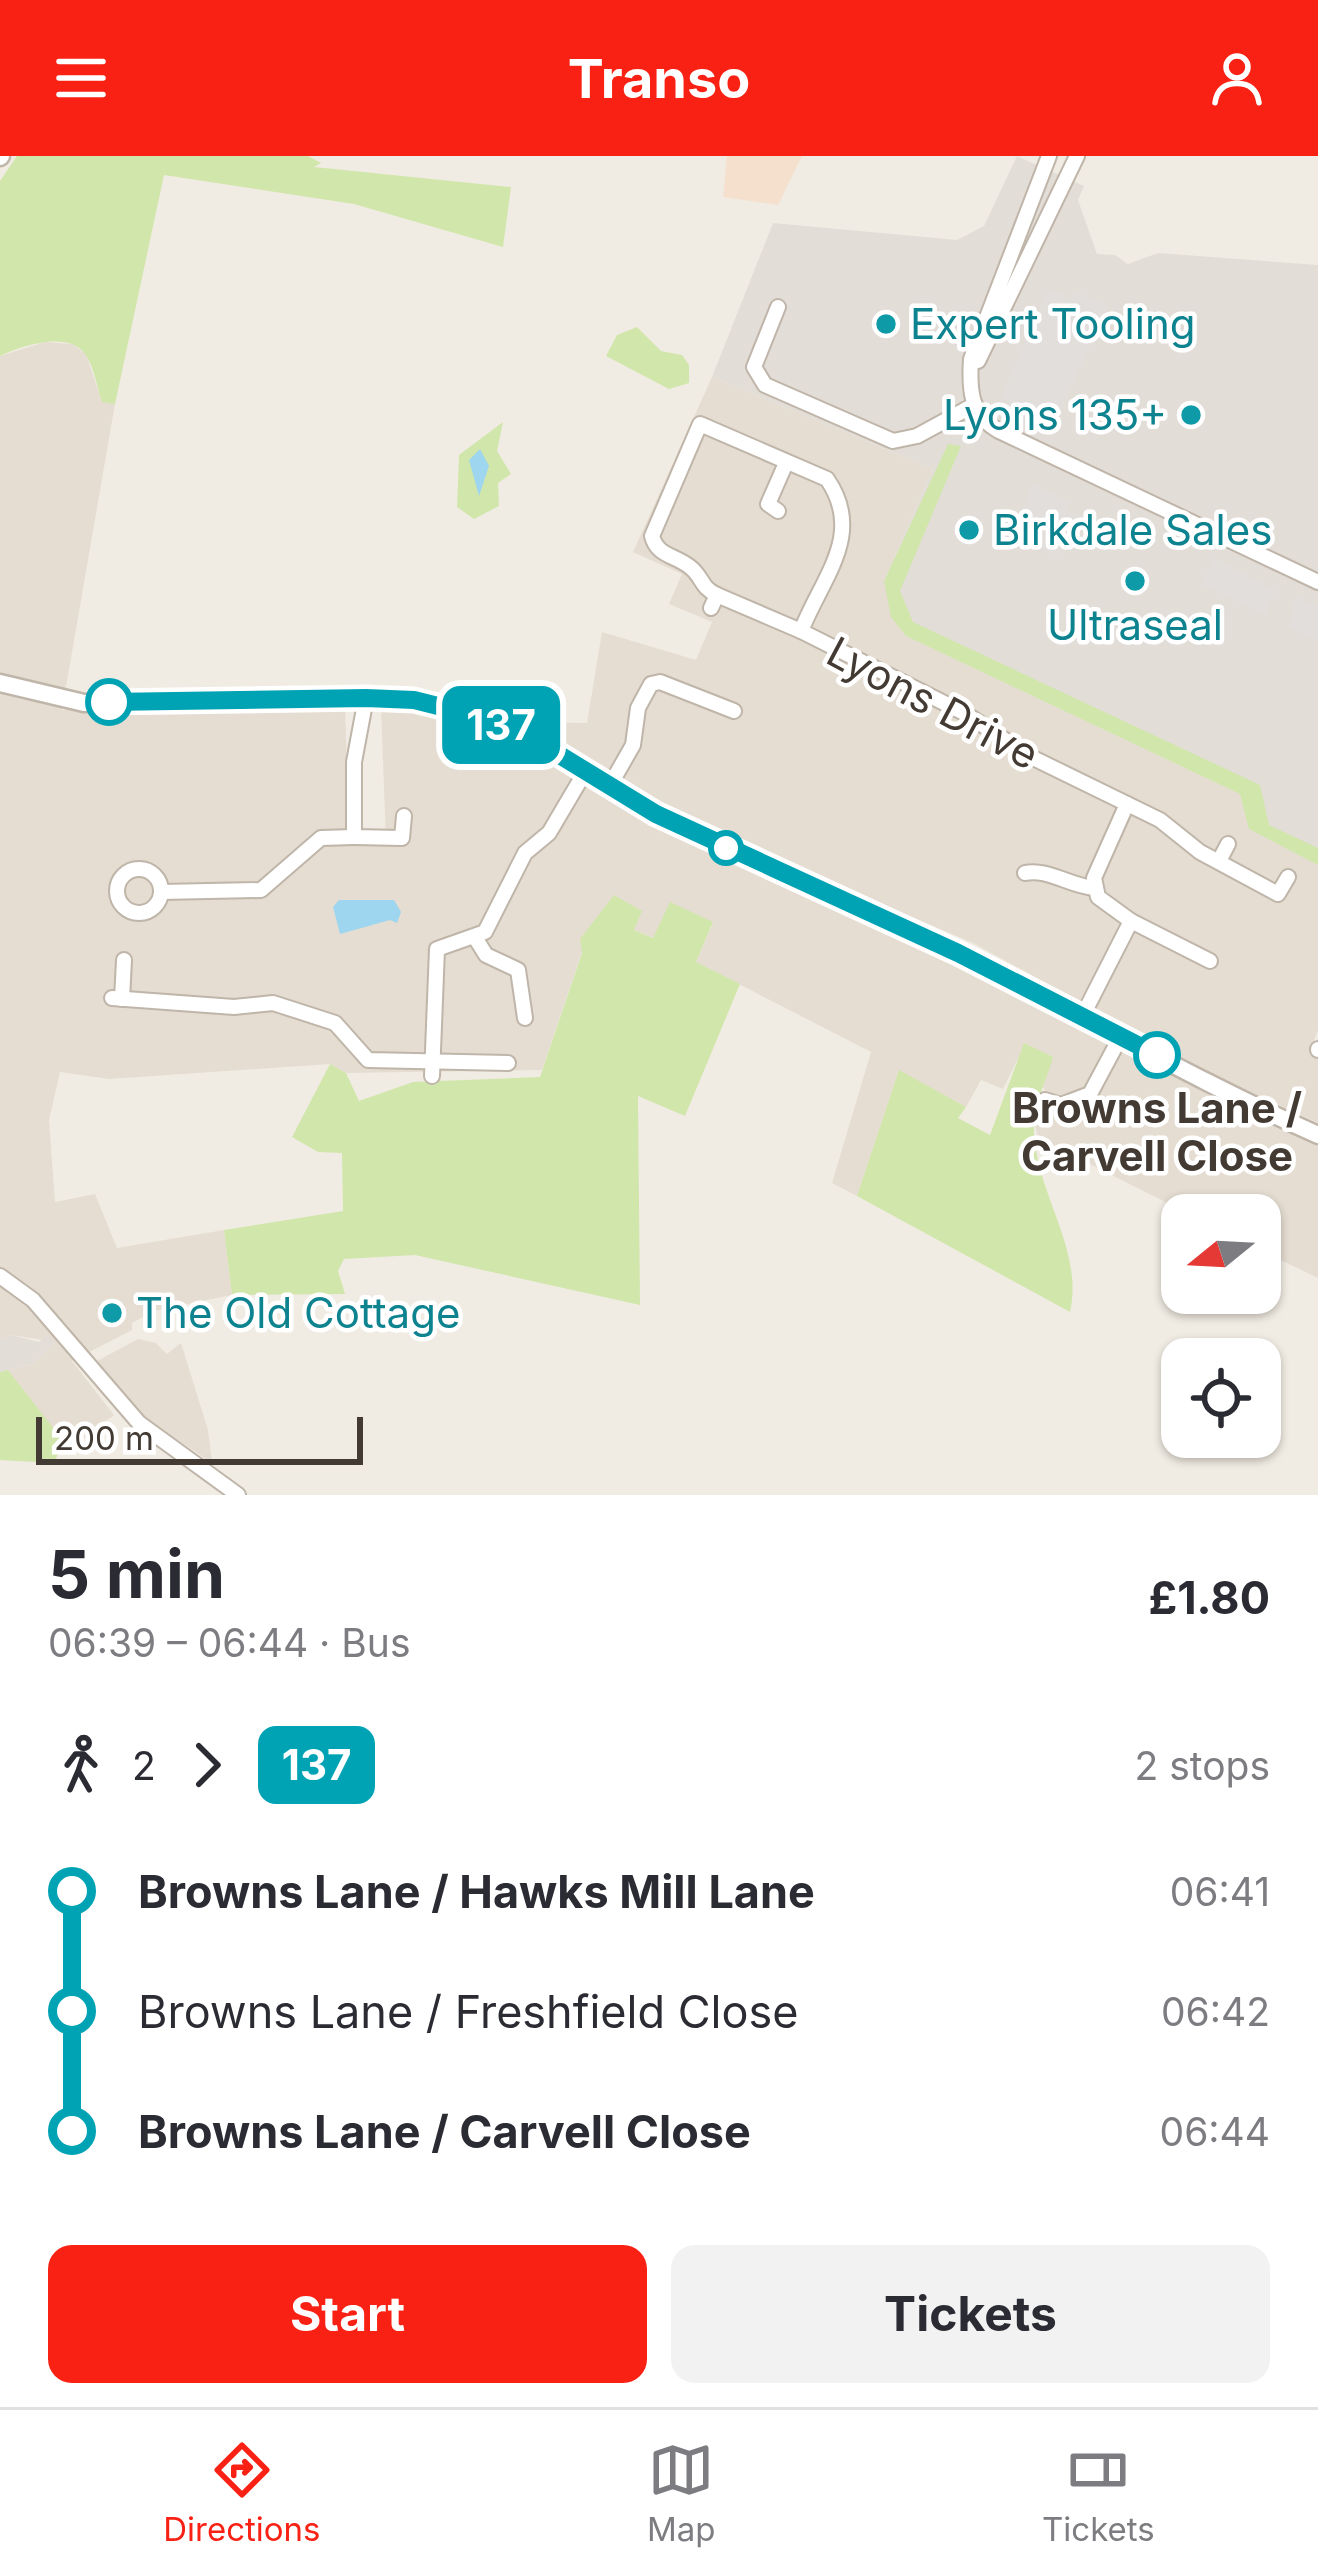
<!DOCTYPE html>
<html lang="en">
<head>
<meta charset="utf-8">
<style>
  :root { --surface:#fff; --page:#f2f2f3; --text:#2b2b33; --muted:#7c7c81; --line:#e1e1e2; --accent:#f82113 }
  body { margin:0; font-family:Inter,sans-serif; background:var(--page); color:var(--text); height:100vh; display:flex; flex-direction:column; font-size:45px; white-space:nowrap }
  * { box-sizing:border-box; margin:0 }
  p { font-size:39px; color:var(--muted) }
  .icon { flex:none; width:66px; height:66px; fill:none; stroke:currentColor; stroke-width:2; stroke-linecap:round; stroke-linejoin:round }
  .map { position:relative; height:1339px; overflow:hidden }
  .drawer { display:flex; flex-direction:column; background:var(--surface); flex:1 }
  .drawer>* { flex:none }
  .badge { padding:0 24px; border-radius:18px; font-size:42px; line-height:78px }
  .needle { width:78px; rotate:252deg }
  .fabs { position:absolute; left:1161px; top:1038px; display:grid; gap:24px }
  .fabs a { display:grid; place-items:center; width:120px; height:120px; border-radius:24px; background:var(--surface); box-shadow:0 3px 9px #0004; font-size:60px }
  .scale { position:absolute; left:36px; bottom:30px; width:327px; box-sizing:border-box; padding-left:12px; border:6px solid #433b33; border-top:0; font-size:33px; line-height:42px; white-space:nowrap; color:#433b33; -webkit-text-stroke:9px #fff; paint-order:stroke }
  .map>.badge { position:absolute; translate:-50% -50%; box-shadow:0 0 0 6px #fff }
  .legs { display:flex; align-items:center; gap:18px; height:132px; padding:0 48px; font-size:39px }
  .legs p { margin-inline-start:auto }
  .overview { display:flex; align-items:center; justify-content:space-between; height:204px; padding:0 48px }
  h1 { font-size:66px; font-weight:700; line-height:90px }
  .button { display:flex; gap:24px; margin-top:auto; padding:24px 48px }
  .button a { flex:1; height:138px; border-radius:24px; background:var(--accent); color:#fff; font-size:48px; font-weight:700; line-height:138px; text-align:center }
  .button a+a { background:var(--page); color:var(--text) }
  ul { padding:0 48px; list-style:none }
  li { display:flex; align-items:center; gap:42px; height:120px; font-size:45px }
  li i { display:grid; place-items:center; width:18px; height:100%; margin:0 15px; background:currentColor }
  li i::after { content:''; width:30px; height:30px; margin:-15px; border:9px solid; border-radius:50%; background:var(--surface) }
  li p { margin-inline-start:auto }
  li:first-child i { background:linear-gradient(#0000 50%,currentColor 0) }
  li:last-child i { background:linear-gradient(currentColor 50%,#0000 0) }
  header { display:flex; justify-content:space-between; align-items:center; height:156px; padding:0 48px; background:var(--accent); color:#fff; font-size:54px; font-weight:700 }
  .tab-bar { display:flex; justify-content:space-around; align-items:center; height:168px; border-top:3px solid var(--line); background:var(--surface); font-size:33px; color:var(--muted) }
  .tab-bar a { display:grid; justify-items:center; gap:6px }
  .tab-bar .current { color:var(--accent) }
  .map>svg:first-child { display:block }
  .residential { fill:#e5ddd1 }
  .commercial { fill:#f4e0cd }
  .industrial { fill:#e3ddd8 }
  .green { fill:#d1e6ab }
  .parking { fill:#e2dedb }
  .water { fill:#9ed5ef }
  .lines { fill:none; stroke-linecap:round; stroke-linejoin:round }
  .minor-casing { stroke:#bfb5a9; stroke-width:18 }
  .tertiary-casing { stroke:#bfb5a9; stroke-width:21 }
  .minor { stroke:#fff; stroke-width:14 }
  .tertiary { stroke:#fff; stroke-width:16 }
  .line-1-casing { stroke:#fff; stroke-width:27 }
  .line-1 { stroke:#00a3b4; stroke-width:18 }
  .culture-dot { fill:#0f9aa8; stroke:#fff; stroke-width:4.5 }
  .stop-1-dot { fill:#fff; stroke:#00a3b4; stroke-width:6 }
  .labels { text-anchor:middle; stroke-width:9; stroke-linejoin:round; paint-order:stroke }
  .culture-label { font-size:42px; fill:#0d838f; stroke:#fff; text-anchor:start }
  .street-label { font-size:42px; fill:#433b33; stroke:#fff }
  .stop-label { font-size:42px; font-weight:bold; fill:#433b33; stroke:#fff }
</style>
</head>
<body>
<header><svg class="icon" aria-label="menu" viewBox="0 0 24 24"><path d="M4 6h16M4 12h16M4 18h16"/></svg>Transo<svg class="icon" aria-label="person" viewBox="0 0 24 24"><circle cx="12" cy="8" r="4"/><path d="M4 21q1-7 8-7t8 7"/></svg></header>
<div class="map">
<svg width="1318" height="1339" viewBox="0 0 1318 1339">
  <rect width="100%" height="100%" fill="#f1ece3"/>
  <g class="residential">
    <path d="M45,186L73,188L86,198L102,246L115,248L62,554L345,549L349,686H386L381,551L424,555L521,589L531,566L587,567L602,476L696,504L712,466L669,448L682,418L633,396L712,221L933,313L884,425L906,480L1240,638L1250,673L1318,709V874L1310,895L1318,899V967L1212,918L973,787L898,755L892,773L1260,965L1318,990V1122L1260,1094V1059H1191L1038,982L1034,964L1045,935L1025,888L1003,933L981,924L966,951L899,915L857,1040L832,1027L871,896L696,806L713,767L654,782L634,774L582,796L542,914L346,917L330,908L109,923L60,916L49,964L55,1046L95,1038L117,1092L224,1074L232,1139L154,1155L132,1167V1174L72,1205L114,1259L69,1293L8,1214L32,1208L55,1186L12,1179L0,1183V200Z"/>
    <path d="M138,1183L156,1187L167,1198L181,1187L208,1274L212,1307L145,1262L97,1205Z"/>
  </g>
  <path class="commercial" d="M727,0H802L778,49L723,41Z"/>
  <g class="industrial">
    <path d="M1017,0L1084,30L1078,44L1097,98L1115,99L1128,108L1158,97L1318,109V709L1249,673L1240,638L906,480L891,461L884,425L933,313L712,221L773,67L957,84L984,70Z"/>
    <path d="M47,1178L55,1186L32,1208L0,1216V1183L12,1179L39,1186Z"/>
  </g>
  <g class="green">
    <path d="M17,0H308L321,7L314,11L511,31L503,91L354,48L164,19L115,248L102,246C97,232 94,210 85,198C69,174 20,190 0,200V25Z"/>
    <path d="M637,171L661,195L682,199L689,209V227L669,233L606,200L617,179Z"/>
    <path d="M503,266L497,295L511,318L498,327L499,350L474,363L457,351L459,299Z"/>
    <path d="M948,288L961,290L900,435L913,466L1260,629L1269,669L1318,692V709L1249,673L1240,638L906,480L891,461L884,425Z"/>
    <path d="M614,739L642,755L634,774L653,782L670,746L713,766L696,806L740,828L685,960L638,940L640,1149L415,1099L344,1103L338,1115L345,1138L232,1139L224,1074L343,1055L342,997L318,996L292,981L330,908L346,917L359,945L413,926L540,921L582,797L580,783Z"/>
    <path d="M1024,887L1053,901C1048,921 1035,945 1034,964C1030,1031 1085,1090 1070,1156L857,1040L899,914L966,951L958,962L990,979Z"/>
    <path d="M8,1214L65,1287L53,1307L0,1304V1216Z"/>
  </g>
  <g class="parking">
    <path d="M1049,133L1072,143L1077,136L1108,150L1051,275L1006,253L1009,245L1001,241Z"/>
    <path d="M1033,328L1069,346L1066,353L1078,359L1058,400L1011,378Z"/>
    <path d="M1214,402L1275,434L1265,459L1201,428Z"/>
    <path d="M1296,440L1318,451V485L1289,471Z"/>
  </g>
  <g class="water">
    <path d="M480,293L489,310L479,340L469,304Z"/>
    <path d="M339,744H394L401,756L397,767L390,764L340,778L333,751Z"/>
  </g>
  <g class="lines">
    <g class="minor-casing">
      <g id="minor">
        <path d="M1049,0L971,203C969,233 970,259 999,275L1318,426"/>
        <path d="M778,151L754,211L765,229L893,285L917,280L974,249"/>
        <path d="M978,205L1077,0"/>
        <path d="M778,355L768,348L786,307"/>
        <path d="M717,439C700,431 703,421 690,411C675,399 657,400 652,380L700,268L827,323C865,378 823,420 801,475L966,558L1029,600L1160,664L1200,696L1278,738L1288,721"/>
        <path d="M711,452L717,439L801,475"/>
        <path d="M366,542L354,606V681L402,682L404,660"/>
        <path d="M609,631L633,589L638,552L651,528L660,526L734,555"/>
        <path d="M1219,705L1228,688"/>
        <circle cx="139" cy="735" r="22"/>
        <path d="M1025,717C1047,712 1070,730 1094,732"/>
        <path d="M161,736L261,734L321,682L354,681"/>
        <path d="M1131,765L1210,805"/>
        <path d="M476,783L486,799L518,814L525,862"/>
        <path d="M112,842L234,851L273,847L335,867L368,904L508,907"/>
        <path d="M122,843L124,804"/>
        <path d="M1082,861L1131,765L1098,741L1094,722L1127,648"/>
        <path d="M1318,894V893"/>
        <path d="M432,920L437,793L485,776L525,697L549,677L585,616"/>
        <path d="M1045,944L1061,949L1090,938L1121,880"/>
        <path d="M0,1120L33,1144L139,1267L238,1339"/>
      </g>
    </g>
    <g class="tertiary-casing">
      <g id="tertiary">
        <path d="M0,1L1,0"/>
        <path d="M0,527L84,547L366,542C500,546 575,619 689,674C778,718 872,754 961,799C1081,858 1196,925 1318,979"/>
      </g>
    </g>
    <use href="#minor" class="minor"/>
    <use href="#tertiary" class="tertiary"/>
  </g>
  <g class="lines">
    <g class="line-1-casing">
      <path id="line-1" d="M109,546L366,542L414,544L478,560L535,584L656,658L958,797L1157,899"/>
    </g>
    <use href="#line-1" class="line-1"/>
  </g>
  <g class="culture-dot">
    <circle cx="886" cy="168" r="12"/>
    <circle cx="1191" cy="259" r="12"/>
    <circle cx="969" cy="374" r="12"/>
    <circle cx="1135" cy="425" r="12"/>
    <circle cx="112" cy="1157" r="12"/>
  </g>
  <g class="stop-1-dot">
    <circle cx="109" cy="546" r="21"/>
    <circle cx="726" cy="692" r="15"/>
    <circle cx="1157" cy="899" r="21"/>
  </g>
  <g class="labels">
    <g class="culture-label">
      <text x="910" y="183">Expert Tooling</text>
      <text x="1167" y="274" text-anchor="end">Lyons 135+</text>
      <text x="993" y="389">Birkdale Sales</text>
      <text x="1135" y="484" text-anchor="middle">Ultraseal</text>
      <text x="136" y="1172">The Old Cottage</text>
    </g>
    <g class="street-label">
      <text transform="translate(933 547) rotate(28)" y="15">Lyons Drive</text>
    </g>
    <g class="stop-label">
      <text x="1157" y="967">Browns Lane /<tspan x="1157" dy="48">Carvell Close</tspan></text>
    </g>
  </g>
</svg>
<div class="fabs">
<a><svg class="needle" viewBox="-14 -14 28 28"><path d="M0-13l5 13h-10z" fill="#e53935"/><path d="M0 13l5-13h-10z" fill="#7c7c81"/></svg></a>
<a><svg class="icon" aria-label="locate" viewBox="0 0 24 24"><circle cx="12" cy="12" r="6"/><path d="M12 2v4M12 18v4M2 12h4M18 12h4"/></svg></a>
</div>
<div class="scale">200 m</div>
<b class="badge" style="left:501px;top:569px;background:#00a3b4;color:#fff">137</b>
</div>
<section class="drawer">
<div class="overview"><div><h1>5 min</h1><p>06:39 – 06:44 · Bus</p></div><b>£1.80</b></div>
<div class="legs"><svg class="icon" aria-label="walk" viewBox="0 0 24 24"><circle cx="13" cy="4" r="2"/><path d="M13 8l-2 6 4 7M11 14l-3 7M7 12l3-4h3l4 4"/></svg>2<svg class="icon" aria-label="forward" viewBox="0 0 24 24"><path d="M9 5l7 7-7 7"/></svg><b class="badge" style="background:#00a3b4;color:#fff">137</b><p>2 stops</p></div>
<ul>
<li><i style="color:#00a3b4"></i><b>Browns Lane / Hawks Mill Lane</b><p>06:41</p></li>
<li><i style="color:#00a3b4"></i><span>Browns Lane / Freshfield Close</span><p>06:42</p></li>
<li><i style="color:#00a3b4"></i><b>Browns Lane / Carvell Close</b><p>06:44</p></li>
</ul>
<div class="button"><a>Start</a><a>Tickets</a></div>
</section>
<nav class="tab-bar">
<a class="current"><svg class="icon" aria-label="directions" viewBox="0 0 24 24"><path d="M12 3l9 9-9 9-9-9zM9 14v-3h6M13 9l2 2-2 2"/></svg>Directions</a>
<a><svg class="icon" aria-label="map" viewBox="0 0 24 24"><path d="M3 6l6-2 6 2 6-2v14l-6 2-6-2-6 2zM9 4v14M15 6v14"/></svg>Map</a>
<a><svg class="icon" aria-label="tickets" viewBox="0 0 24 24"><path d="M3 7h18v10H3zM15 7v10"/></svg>Tickets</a>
</nav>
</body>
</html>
